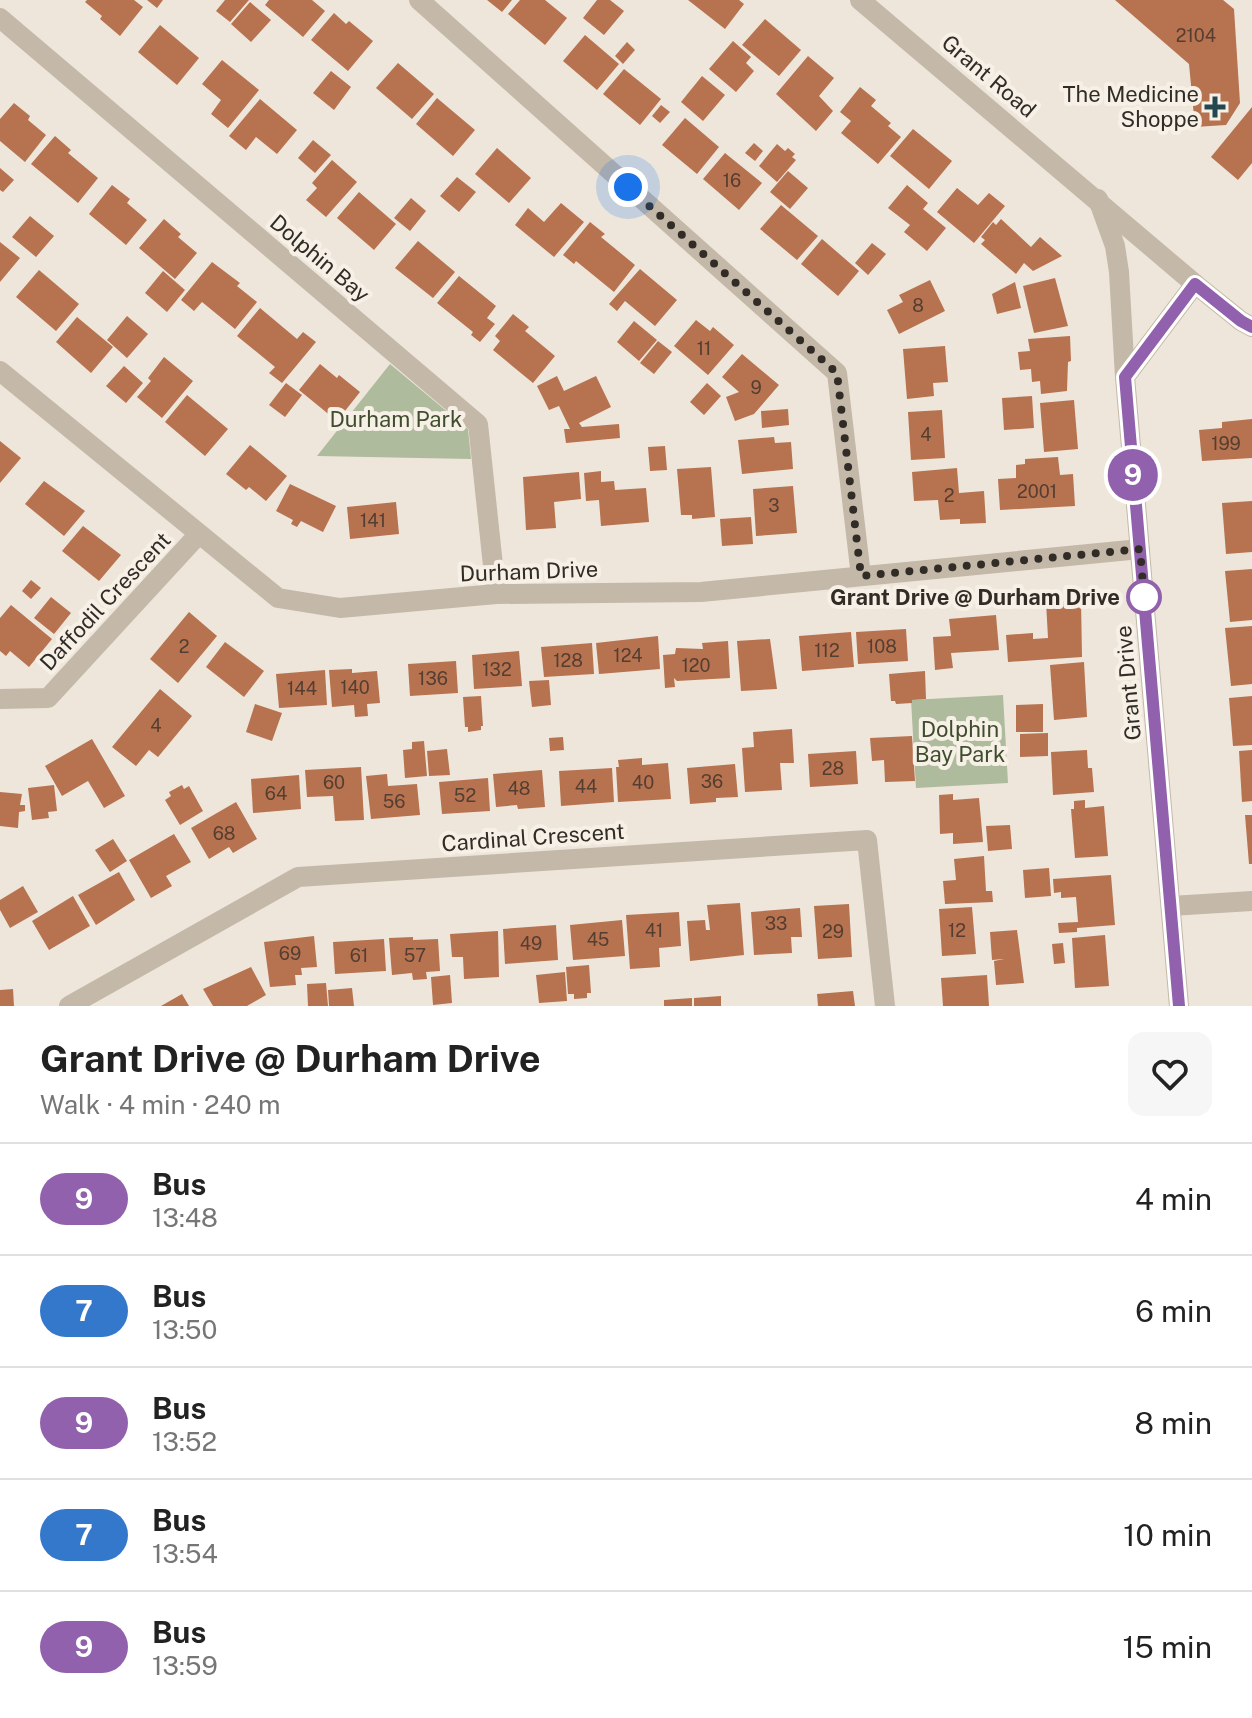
<!DOCTYPE html>
<html lang="en">
<head>
<meta charset="utf-8">
<style>
  :root { --surface:#fff; --page:#f6f6f6; --text:#222; --muted:#767676; --line:#e0e0e0 }
  body { margin:0; font-family:"Public Sans",sans-serif; background:var(--page); color:var(--text); height:100vh; display:flex; flex-direction:column; font-size:30px; white-space:nowrap }
  * { box-sizing:border-box; margin:0 }
  p { font-size:26px; color:var(--muted) }
  .icon { flex:none; width:44px; height:44px; fill:none; stroke:currentColor; stroke-width:2; stroke-linecap:round; stroke-linejoin:round }
  .map { position:relative; height:1006px; overflow:hidden }
  .panel { display:flex; flex-direction:column; background:var(--surface); flex:1 }
  .panel>* { flex:none }
  .badge { padding:0 16px; border-radius:26px; font-size:28px; line-height:52px }
  .you { position:absolute; width:40px; height:40px; margin:-20px; border:6px solid #fff; border-radius:50%; background:#1a73e8; box-shadow:0 0 0 12px #1a73e833 }
  .map>.badge { position:absolute; translate:-50% -50%; box-shadow:0 0 0 4px #fff }
  .round { display:grid; place-items:center; flex:none; width:84px; height:84px; border-radius:16px; background:var(--page) }
  .overview { display:flex; align-items:center; justify-content:space-between; height:136px; padding:0 40px }
  h1 { font-size:38px; font-weight:700; line-height:60px }
  ul { padding:0; list-style:none }
  li { display:flex; align-items:center; gap:24px; height:112px; padding:0 40px; border-top:2px solid var(--line) }
  li div { flex:1 }
  li b { display:block; font-size:30px }
  li em { font-style:normal }
  li .badge { min-width:88px; font-weight:700; text-align:center }
  .map>svg:first-child { display:block }
  .green { fill:#aebb9c }
  .building { fill:#b77250 }
  .lines { fill:none; stroke-linecap:round; stroke-linejoin:round }
  .minor { stroke:#c4b8a8; stroke-width:20 }
  .tertiary { stroke:#c4b8a8; stroke-width:20 }
  .line-casing { stroke:#fff; stroke-width:18 }
  .line { stroke:#9161ad; stroke-width:12 }
  .walk { stroke:#322c27; stroke-width:8; stroke-dasharray:0 14.4 }
  .poi-dot { fill:#22474e; stroke:#f6f0e6; stroke-width:3 }
  .stop-dot { fill:#fff; stroke:#9161ad; stroke-width:4 }
  .labels { text-anchor:middle; stroke-width:8; stroke-linejoin:round; paint-order:stroke }
  .number-label { font-size:18px; fill:#533e31 }
  .street-label { font-size:22px; fill:#322c27; stroke:#f6f0e6 }
  .poi-label { font-size:22px; fill:#322c27; stroke:#f6f0e6; text-anchor:end }
  .park-label { font-size:22px; fill:#3f4d2e; stroke:#f6f0e6 }
  .stop-label { font-size:22px; font-weight:bold; fill:#322c27; stroke:#f6f0e6; text-anchor:end }
</style>
</head>
<body>
<div class="map">
<svg width="1252" height="1006" viewBox="0 0 1252 1006">
  <rect width="100%" height="100%" fill="#eee6da"/>
  <g class="green">
    <path d="M390,364L468,429L471,459L317,456Z"/>
    <path d="M1003,695L1008,783L916,788L911,700Z"/>
  </g>
  <g class="building">
    <path d="M87,0H134L143,7L120,36L100,19L102,16L85,2Z"/>
    <path d="M147,0H163L157,8Z"/>
    <path d="M225,0H249L230,22L216,11Z"/>
    <path d="M269,0H312L325,11L303,37L265,5Z"/>
    <path d="M487,0H512L502,12Z"/>
    <path d="M520,0H545L567,18L545,45L508,14Z"/>
    <path d="M597,0H610L624,11L604,35L583,18Z"/>
    <path d="M688,0H739L744,4L725,29Z"/>
    <path d="M1115,0H1223L1234,9L1240,103L1226,125L1195,127L1189,64Z"/>
    <path d="M250,2L271,20L251,42L231,24Z"/>
    <path d="M334,13L346,24L349,21L373,41L348,71L311,40Z"/>
    <path d="M765,19L801,50L779,76L742,45Z"/>
    <path d="M160,25L199,58L177,85L138,52Z"/>
    <path d="M585,35L619,64L597,90L563,61Z"/>
    <path d="M733,41L751,57L746,63L754,71L736,92L709,69Z"/>
    <path d="M627,42L635,50L623,64L615,56Z"/>
    <path d="M808,56L834,78L819,96L833,111L816,131L776,94Z"/>
    <path d="M222,60L259,90L228,128L211,114L221,100L202,84Z"/>
    <path d="M398,63L434,94L412,119L376,88Z"/>
    <path d="M624,69L661,99L640,125L603,94Z"/>
    <path d="M331,71L351,87L334,110L313,93Z"/>
    <path d="M702,76L725,95L703,121L681,102Z"/>
    <path d="M860,87L876,100L871,106L891,123L888,126L901,137L878,164L841,133L851,121L840,112Z"/>
    <path d="M437,98L475,130L453,156L416,124Z"/>
    <path d="M260,99L297,130L277,154L256,137L246,150L229,136Z"/>
    <path d="M14,103L30,116L28,120L46,135L25,162L0,141V119Z"/>
    <path d="M661,105L670,112L660,123L652,116Z"/>
    <path d="M1252,107V163L1238,180L1211,157Z"/>
    <path d="M685,118L719,147L697,174L662,145Z"/>
    <path d="M913,129L952,161L929,189L890,156Z"/>
    <path d="M55,136L71,150L68,153L98,178L78,203L31,164Z"/>
    <path d="M313,140L331,155L315,173L298,158Z"/>
    <path d="M754,143L763,151L755,161L745,153Z"/>
    <path d="M777,144L785,151L788,148L795,154L792,157L796,160L777,182L759,166Z"/>
    <path d="M497,148L531,178L509,203L475,174Z"/>
    <path d="M725,153L762,183L739,210L703,179Z"/>
    <path d="M332,160L357,182L326,217L306,200L317,188L312,183Z"/>
    <path d="M0,168L14,180L3,192L0,190Z"/>
    <path d="M788,171L808,188L790,209L770,192Z"/>
    <path d="M457,177L476,192L459,212L440,196Z"/>
    <path d="M112,185L130,199L127,203L147,220L126,245L89,214Z"/>
    <path d="M907,185L928,203L923,209L946,228L927,251L904,232L910,225L888,208Z"/>
    <path d="M957,188L978,205L989,193L1005,206L974,243L937,212Z"/>
    <path d="M359,192L396,224L374,250L337,218Z"/>
    <path d="M411,198L426,211L410,231L394,218Z"/>
    <path d="M561,203L584,222L554,257L515,225L528,208L544,222Z"/>
    <path d="M781,205L818,236L797,260L760,229Z"/>
    <path d="M30,216L54,236L36,257L12,237Z"/>
    <path d="M164,219L181,234L178,237L197,253L175,279L139,248Z"/>
    <path d="M1001,219L1031,247L1040,237L1062,256L1033,271L1024,263L1016,274L981,244L985,240L981,237L993,222L996,225Z"/>
    <path d="M590,222L605,234L601,237L635,265L614,292L576,261L574,264L563,255Z"/>
    <path d="M822,239L859,271L838,296L801,264Z"/>
    <path d="M418,241L455,272L433,298L395,268Z"/>
    <path d="M0,242L20,258L0,282Z"/>
    <path d="M872,243L886,254L868,275L855,263Z"/>
    <path d="M212,262L240,283L237,286L257,302L235,329L202,302L194,311L181,300Z"/>
    <path d="M640,269L677,300L655,326L625,301L617,311L609,304Z"/>
    <path d="M39,270L79,304L56,331L16,297Z"/>
    <path d="M163,271L185,290L167,312L145,293Z"/>
    <path d="M459,276L496,306L487,318L495,324L480,342L471,335L473,332L437,303Z"/>
    <path d="M1055,278L1068,326L1034,333L1023,286Z"/>
    <path d="M930,280L945,311L899,334L887,310L903,302L899,295Z"/>
    <path d="M1015,282L1021,308L997,314L992,294Z"/>
    <path d="M260,308L297,339L303,332L316,342L282,383L269,373L275,367L237,336Z"/>
    <path d="M513,314L529,327L525,331L555,356L533,383L493,350L500,341L495,336Z"/>
    <path d="M127,316L148,334L127,358L107,340Z"/>
    <path d="M77,317L113,347L91,373L56,342Z"/>
    <path d="M696,320L710,331L713,327L734,345L708,375L674,346Z"/>
    <path d="M634,321L657,340L639,361L617,342Z"/>
    <path d="M1070,336L1071,361L1068,362L1067,391L1041,394L1040,381L1032,382L1031,369L1020,370L1018,352L1030,351L1028,339Z"/>
    <path d="M658,341L672,352L654,374L640,363Z"/>
    <path d="M945,346L948,382L933,383L934,396L907,399L903,349Z"/>
    <path d="M742,354L779,385L754,414L735,421L726,397L739,392L722,377Z"/>
    <path d="M164,357L193,381L162,418L137,397L151,381L148,378Z"/>
    <path d="M320,364L337,378L339,375L360,392L337,421L299,390Z"/>
    <path d="M124,366L143,383L126,403L106,386Z"/>
    <path d="M557,376L564,391L596,376L611,407L579,423L582,427L619,424L620,438L566,443L564,429H570L559,406L549,410L537,386Z"/>
    <path d="M286,383L302,395L285,417L269,405Z"/>
    <path d="M707,383L721,396L704,415L690,402Z"/>
    <path d="M187,395L228,429L205,456L165,422Z"/>
    <path d="M1032,396L1034,428L1004,430L1002,398Z"/>
    <path d="M1074,400L1078,449L1044,452L1040,403Z"/>
    <path d="M788,409L789,425L762,428L761,411Z"/>
    <path d="M942,410L945,458L911,460L908,412Z"/>
    <path d="M1252,419V458L1202,461L1199,430L1222,428V422Z"/>
    <path d="M774,437L775,443L791,442L793,469L742,474L738,440Z"/>
    <path d="M0,441L21,458L0,483Z"/>
    <path d="M250,445L287,476L266,501L249,487L246,490L226,474Z"/>
    <path d="M665,446L667,470L650,471L648,447Z"/>
    <path d="M1058,457L1060,475L1073,474L1075,506L1000,510L998,479L1016,478V465L1025,464V459Z"/>
    <path d="M711,467L715,517L692,519V515H681L677,469Z"/>
    <path d="M957,468L959,493L984,491L986,523L960,524V519L940,520L938,500L914,501L912,472Z"/>
    <path d="M601,471V482L614,481L615,490L646,488L649,522L601,526L599,500L586,501L584,473Z"/>
    <path d="M579,472L581,499L554,502L556,528L526,530L523,477Z"/>
    <path d="M44,481L85,511L64,536L25,504Z"/>
    <path d="M290,484L336,506L323,532L301,521L297,527L291,524L293,520L276,511Z"/>
    <path d="M793,486L797,533L756,536L753,489Z"/>
    <path d="M1252,501V552L1226,554L1222,503Z"/>
    <path d="M396,502L399,534L350,539L347,507Z"/>
    <path d="M751,517L753,544L722,546L720,519Z"/>
    <path d="M83,526L121,555L99,581L62,551Z"/>
    <path d="M1252,569V620L1230,622L1225,571Z"/>
    <path d="M31,580L41,588L31,599L22,591Z"/>
    <path d="M51,597L71,613L54,634L34,618Z"/>
    <path d="M1081,600L1082,657L1008,662L1006,635L1033,633V639L1048,638L1046,602Z"/>
    <path d="M11,605L52,639L29,667L10,651L6,656L0,651V618Z"/>
    <path d="M189,612L217,636L178,683L150,659Z"/>
    <path d="M996,615L999,650L951,653L953,668L935,670L933,637L951,636L949,619Z"/>
    <path d="M1252,626V684L1231,686L1225,628Z"/>
    <path d="M906,629L908,661L858,664L856,632Z"/>
    <path d="M851,632L854,667L802,671L799,636Z"/>
    <path d="M658,636L660,669L599,674L596,643Z"/>
    <path d="M770,639L777,689L741,691L737,641Z"/>
    <path d="M728,641L730,678L677,681L674,678L675,687L665,688L663,655L675,654L676,648L703,649L702,643Z"/>
    <path d="M225,642L264,671L244,697L206,667Z"/>
    <path d="M592,643L594,674L544,677L541,647Z"/>
    <path d="M519,651L522,686L474,689L472,655Z"/>
    <path d="M456,661L458,693L410,696L408,664Z"/>
    <path d="M1084,662L1087,717L1054,720L1050,665Z"/>
    <path d="M352,669V673L377,671L380,703L367,704L368,716L355,717L354,705L332,707L329,670Z"/>
    <path d="M325,670L327,705L279,708L276,674Z"/>
    <path d="M925,671L926,699L912,700V703L896,704L895,701H891L889,674Z"/>
    <path d="M549,680L551,705L532,707L529,681Z"/>
    <path d="M160,689L192,716L158,757L149,750L136,766L112,747Z"/>
    <path d="M481,696L483,726H481V730L468,732V727H465L463,697Z"/>
    <path d="M1252,696V745L1233,746L1229,698Z"/>
    <path d="M255,704L282,713L272,741L246,732Z"/>
    <path d="M1043,704V732H1016V705Z"/>
    <path d="M792,729L794,763H780L782,790L745,792L742,748L754,747L753,732Z"/>
    <path d="M1048,733V756L1020,757V734Z"/>
    <path d="M912,736L915,781L885,782L884,760L872,761L870,738Z"/>
    <path d="M563,737L564,750L550,751L549,738Z"/>
    <path d="M92,739L125,796L104,808L88,781L62,796L45,766Z"/>
    <path d="M424,741L427,776L405,778L403,750L412,749V742Z"/>
    <path d="M447,749L450,775L429,776L427,751Z"/>
    <path d="M1087,750L1088,768H1092L1094,792L1053,795L1051,752Z"/>
    <path d="M1252,750V801L1242,802L1239,751Z"/>
    <path d="M856,751L858,784L810,787L808,754Z"/>
    <path d="M642,758V765L668,763L671,799L618,802L616,767H619L618,760Z"/>
    <path d="M735,764L738,797L716,798V802L690,804L687,768Z"/>
    <path d="M361,767L364,820L335,821L333,796L307,797L305,770Z"/>
    <path d="M612,768L614,802L561,806L559,771Z"/>
    <path d="M542,770L545,807L518,809L517,805L496,807L493,774Z"/>
    <path d="M387,774L388,786L417,784L420,815L371,819L366,776Z"/>
    <path d="M299,775L301,809L253,813L251,779Z"/>
    <path d="M488,778L490,811L442,814L439,782Z"/>
    <path d="M54,785L57,811L48,812L49,818L32,820L28,788Z"/>
    <path d="M182,785L184,789L189,786L203,811L180,825L165,800L171,796L169,792Z"/>
    <path d="M0,792L22,794L20,805H25V811L19,812L18,828L0,826Z"/>
    <path d="M953,794V800L979,798L983,842L953,844V833L940,834L939,795Z"/>
    <path d="M1085,800V808L1104,806L1108,856L1075,858L1071,809H1074V801Z"/>
    <path d="M236,802L257,839L233,853L229,847L209,859L191,828Z"/>
    <path d="M1245,815H1252V864H1249Z"/>
    <path d="M1010,825L1012,849L988,851L986,826Z"/>
    <path d="M174,834L191,862L166,876L172,886L151,898L129,860Z"/>
    <path d="M113,839L127,861L110,872L95,850Z"/>
    <path d="M984,856L986,891H992L993,902L945,904L943,881L956,880L954,859Z"/>
    <path d="M1049,868L1051,896L1025,898L1023,870Z"/>
    <path d="M119,872L135,900L96,925L78,895Z"/>
    <path d="M1111,875L1115,925L1077,928V932L1059,933L1058,923L1078,922L1076,897L1061,898V892L1054,893L1053,879Z"/>
    <path d="M23,886L38,912L10,928L0,910V900Z"/>
    <path d="M73,896L90,926L49,950L32,921Z"/>
    <path d="M740,903L744,955L690,961L687,921L705,920L706,930H710L707,905Z"/>
    <path d="M849,904L852,957L818,959L814,906Z"/>
    <path d="M972,907L976,954L942,956L939,909Z"/>
    <path d="M800,908L802,937H791L792,953L754,955L751,912Z"/>
    <path d="M679,912L681,946L659,948L660,967L630,969L626,915Z"/>
    <path d="M622,920L625,956L573,960L570,925Z"/>
    <path d="M556,925L558,960L505,964L503,929Z"/>
    <path d="M1017,930L1024,983L996,985L994,961L1004,959L992,960L990,932Z"/>
    <path d="M498,931L499,977L464,979L463,957H452L450,934Z"/>
    <path d="M1105,935L1109,986L1075,988L1072,938Z"/>
    <path d="M314,936L317,967L301,968L302,975H295L296,985L270,987L264,942Z"/>
    <path d="M413,937V940L438,939L440,971L426,972L427,979L413,980L412,973L392,975L389,938Z"/>
    <path d="M384,939L386,971L335,974L333,942Z"/>
    <path d="M1063,943L1065,963L1054,964L1052,944Z"/>
    <path d="M589,965L591,993H587V998L574,999V994H568L566,967Z"/>
    <path d="M251,967L266,995L247,1006H213L203,989Z"/>
    <path d="M565,972L567,1001L539,1003L536,975Z"/>
    <path d="M450,975L452,1003L433,1005L431,977Z"/>
    <path d="M987,975L989,1006H943L941,978Z"/>
    <path d="M326,983L328,1006H308L307,984Z"/>
    <path d="M352,988L354,1006H329L328,990Z"/>
    <path d="M13,989L14,1006H0V990Z"/>
    <path d="M853,991L855,1006H818L817,994Z"/>
    <path d="M182,994L189,1006H161Z"/>
    <path d="M721,996V1006H694V998Z"/>
    <path d="M692,998V1006H664V1000Z"/>
  </g>
  <g class="lines">
    <g class="minor">
      <path d="M419,0L837,373L861,576"/>
      <path d="M0,18L478,424L496,594"/>
      <path d="M0,371L278,598L340,608L496,594L701,592L1140,549"/>
      <path d="M0,699L48,698L198,535"/>
      <path d="M1171,906L1252,901"/>
      <path d="M69,1006L298,877L867,840L885,1006"/>
    </g>
    <g class="tertiary">
      <path d="M860,0L1195,284L1241,321L1252,327"/>
      <path d="M1098,199L1115,246L1119,272L1125,377L1179,1006"/>
      <path d="M1125,377L1195,284"/>
    </g>
  </g>
  <g class="lines">
    <g class="line-casing">
      <path id="line" d="M1179,1006L1125,377L1195,284L1241,321L1252,327"/>
    </g>
    <use href="#line" class="line"/>
    <path class="walk" d="M628,187L837,373L861,576L1140,549L1145,608L1144,597"/>
  </g>
  <path class="poi-dot" d="M1211 95h8v8h8v8h-8v8h-8v-8h-8v-8h8z"/>
  <circle class="stop-dot" cx="1144" cy="597" r="16"/>
  <g class="labels">
    <g class="number-label">
      <text x="1196" y="42">2104</text>
      <text x="732" y="187">16</text>
      <text x="918" y="312">8</text>
      <text x="704" y="355">11</text>
      <text x="756" y="394">9</text>
      <text x="926" y="441">4</text>
      <text x="1226" y="450">199</text>
      <text x="1037" y="498">2001</text>
      <text x="949" y="502">2</text>
      <text x="774" y="512">3</text>
      <text x="373" y="527">141</text>
      <text x="184" y="653">2</text>
      <text x="882" y="653">108</text>
      <text x="827" y="657">112</text>
      <text x="628" y="662">124</text>
      <text x="568" y="667">128</text>
      <text x="696" y="672">120</text>
      <text x="497" y="676">132</text>
      <text x="433" y="685">136</text>
      <text x="355" y="694">140</text>
      <text x="302" y="695">144</text>
      <text x="156" y="732">4</text>
      <text x="833" y="775">28</text>
      <text x="712" y="788">36</text>
      <text x="334" y="789">60</text>
      <text x="643" y="789">40</text>
      <text x="586" y="793">44</text>
      <text x="519" y="795">48</text>
      <text x="276" y="800">64</text>
      <text x="465" y="802">52</text>
      <text x="394" y="808">56</text>
      <text x="224" y="840">68</text>
      <text x="776" y="930">33</text>
      <text x="654" y="937">41</text>
      <text x="957" y="937">12</text>
      <text x="833" y="938">29</text>
      <text x="598" y="946">45</text>
      <text x="531" y="950">49</text>
      <text x="290" y="960">69</text>
      <text x="359" y="962">61</text>
      <text x="415" y="962">57</text>
    </g>
    <g class="street-label">
      <text transform="translate(989 76) rotate(40)" y="8">Grant Road</text>
      <text transform="translate(320 258) rotate(40)" y="8">Dolphin Bay</text>
      <text transform="translate(529 571) rotate(-2)" y="8">Durham Drive</text>
      <text transform="translate(105 601) rotate(-47)" y="8">Daffodil Crescent</text>
      <text transform="translate(1128 683) rotate(-95)" y="8">Grant Drive</text>
      <text transform="translate(533 837) rotate(-4)" y="8">Cardinal Crescent</text>
    </g>
    <g class="poi-label">
      <text x="1199" y="102">The Medicine<tspan x="1199" dy="25">Shoppe</tspan></text>
    </g>
    <g class="park-label">
      <text x="396" y="427">Durham Park</text>
      <text x="960" y="737">Dolphin<tspan x="960" dy="25">Bay Park</tspan></text>
    </g>
    <g class="stop-label">
      <text x="1120" y="605">Grant Drive @ Durham Drive</text>
    </g>
  </g>
</svg>
<div class="you" style="left:628px;top:187px"></div>
<b class="badge" style="left:1133px;top:475px;background:#9161ad;color:#fff">9</b>
</div>
<section class="panel">
<div class="overview"><div><h1>Grant Drive @ Durham Drive</h1><p>Walk · 4 min · 240 m</p></div><a class="round"><svg class="icon" aria-label="heart" viewBox="0 0 24 24"><path d="M12 20l-8-8c-3-5 5-10 8-4 3-6 11-1 8 4z"/></svg></a></div>
<ul>
<li><span class="badge" style="background:#9161ad;color:#fff">9</span><div><b>Bus</b><p>13:48</p></div><em>4 min</em></li>
<li><span class="badge" style="background:#3478cb;color:#fff">7</span><div><b>Bus</b><p>13:50</p></div><em>6 min</em></li>
<li><span class="badge" style="background:#9161ad;color:#fff">9</span><div><b>Bus</b><p>13:52</p></div><em>8 min</em></li>
<li><span class="badge" style="background:#3478cb;color:#fff">7</span><div><b>Bus</b><p>13:54</p></div><em>10 min</em></li>
<li><span class="badge" style="background:#9161ad;color:#fff">9</span><div><b>Bus</b><p>13:59</p></div><em>15 min</em></li>
</ul>
</section>
</body>
</html>
